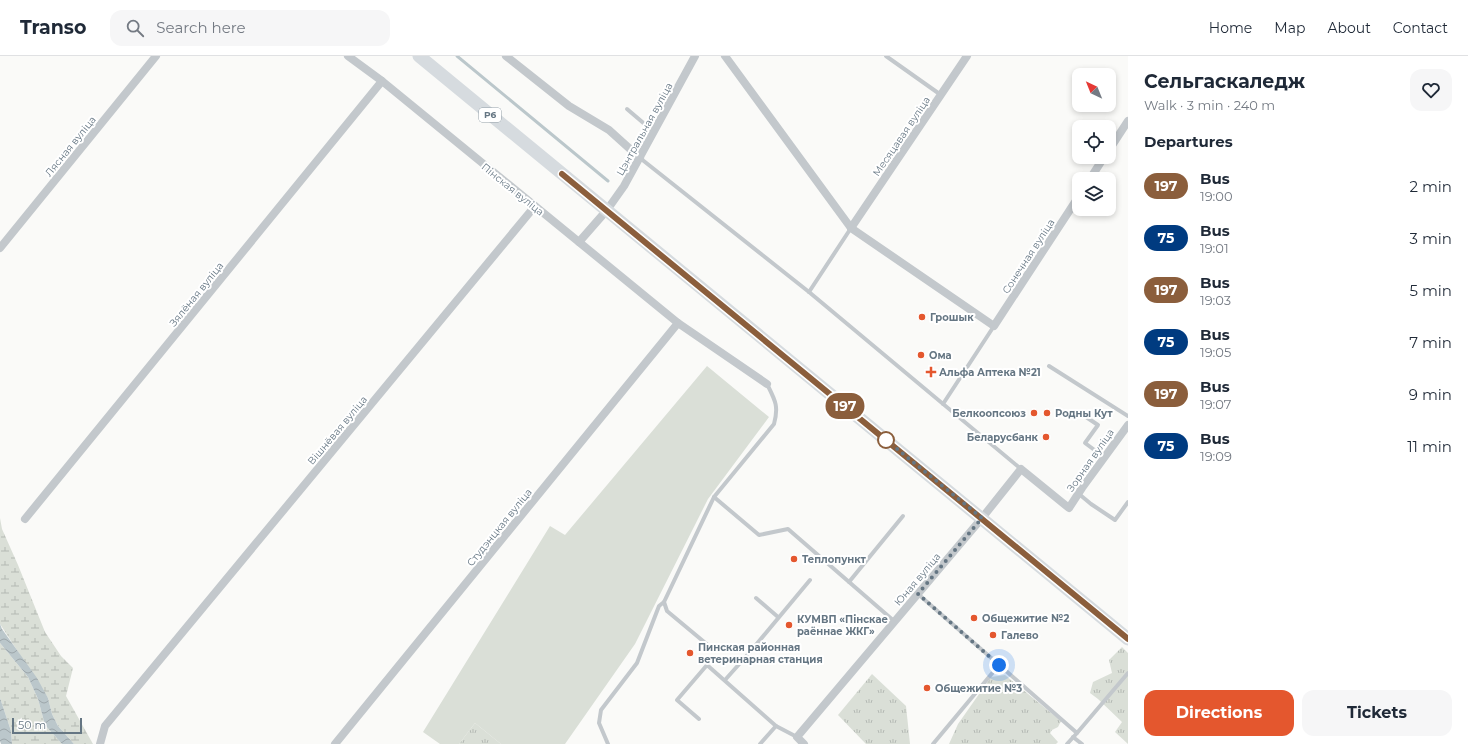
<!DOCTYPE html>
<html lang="en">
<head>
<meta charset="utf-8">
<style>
  :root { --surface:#fff; --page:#f6f6f7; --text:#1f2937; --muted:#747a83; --line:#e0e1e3; --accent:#e4572e }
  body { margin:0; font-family:Montserrat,sans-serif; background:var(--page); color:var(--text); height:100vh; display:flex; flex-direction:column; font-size:15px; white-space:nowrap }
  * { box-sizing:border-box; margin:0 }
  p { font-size:13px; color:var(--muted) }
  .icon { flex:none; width:22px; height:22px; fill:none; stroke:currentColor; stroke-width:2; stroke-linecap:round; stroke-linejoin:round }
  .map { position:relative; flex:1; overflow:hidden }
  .sheet { display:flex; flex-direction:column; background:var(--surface); width:340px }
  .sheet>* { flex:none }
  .badge { padding:0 8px; border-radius:13px; font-size:14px; line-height:26px }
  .needle { width:26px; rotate:317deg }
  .controls { position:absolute; left:1072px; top:12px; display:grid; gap:8px }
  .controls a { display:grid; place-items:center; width:44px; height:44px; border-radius:8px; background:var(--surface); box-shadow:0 2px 6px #0003; font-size:20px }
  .scale { position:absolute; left:12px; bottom:10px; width:70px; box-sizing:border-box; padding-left:4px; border:2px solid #657683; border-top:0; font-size:11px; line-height:14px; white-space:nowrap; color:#657683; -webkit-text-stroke:3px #fff; paint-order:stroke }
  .you { position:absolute; width:20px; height:20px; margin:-10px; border:3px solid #fff; border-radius:50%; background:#1a73e8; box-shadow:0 0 0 6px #1a73e833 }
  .map>.badge { position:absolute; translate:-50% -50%; box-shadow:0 0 0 2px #fff }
  h2 { padding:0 16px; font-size:15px; line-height:36px }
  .round { display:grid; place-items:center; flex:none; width:42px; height:42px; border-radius:12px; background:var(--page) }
  .headline { display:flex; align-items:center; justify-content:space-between; height:68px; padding:0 16px }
  h1 { font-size:19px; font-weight:700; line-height:30px }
  .primary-button { display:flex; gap:8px; margin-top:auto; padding:8px 16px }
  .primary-button a { flex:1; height:46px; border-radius:12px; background:var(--accent); color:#fff; font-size:16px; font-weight:700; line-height:46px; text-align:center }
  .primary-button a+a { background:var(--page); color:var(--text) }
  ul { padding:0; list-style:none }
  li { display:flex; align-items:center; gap:12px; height:52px; padding:0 16px }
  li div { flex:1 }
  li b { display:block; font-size:15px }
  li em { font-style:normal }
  li .badge { min-width:44px; font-weight:700; text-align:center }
  header { display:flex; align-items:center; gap:24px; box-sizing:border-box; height:56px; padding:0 20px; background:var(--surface); border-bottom:1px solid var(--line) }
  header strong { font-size:19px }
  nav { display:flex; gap:22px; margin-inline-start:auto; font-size:14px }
  .search { width:280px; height:36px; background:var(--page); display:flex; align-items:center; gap:10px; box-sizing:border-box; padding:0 14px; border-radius:12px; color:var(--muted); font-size:15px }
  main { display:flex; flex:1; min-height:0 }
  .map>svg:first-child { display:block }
  .grass { fill:url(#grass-tufts) }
  .wetland { fill:url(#wetland-marsh) }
  .garden { fill:#dadfd7 }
  .water { fill:url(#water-waves) }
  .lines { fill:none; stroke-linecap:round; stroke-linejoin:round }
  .stream { stroke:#bbc7cb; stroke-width:3 }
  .service { stroke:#c3c8cc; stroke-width:4 }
  .minor { stroke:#c3c8cc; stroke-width:8 }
  .primary { stroke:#d6dbdf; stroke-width:13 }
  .line-casing { stroke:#fff; stroke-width:9 }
  .line { stroke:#8b5e3c; stroke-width:6 }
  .walk { stroke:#657683; stroke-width:4; stroke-dasharray:0 7.2 }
  .poi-dot { fill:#e4572e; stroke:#fff; stroke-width:1.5 }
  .stop-dot { fill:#fff; stroke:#8b5e3c; stroke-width:2 }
  .labels { text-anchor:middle; stroke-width:4; stroke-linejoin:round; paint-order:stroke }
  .shield { fill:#fff; stroke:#939fa8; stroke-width:1 }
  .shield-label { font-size:9px; font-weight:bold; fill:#657683 }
  .street-label { font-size:10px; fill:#657683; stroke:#fff }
  .poi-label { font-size:10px; font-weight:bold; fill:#657683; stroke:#fff; text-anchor:start }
</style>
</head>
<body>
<header>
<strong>Transo</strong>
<div class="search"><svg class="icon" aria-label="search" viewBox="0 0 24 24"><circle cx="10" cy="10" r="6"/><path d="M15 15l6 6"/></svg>Search here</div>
<nav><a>Home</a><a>Map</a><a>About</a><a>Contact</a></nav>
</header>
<main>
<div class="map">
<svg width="1128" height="688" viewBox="0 0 1128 688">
  <defs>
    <pattern id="grass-tufts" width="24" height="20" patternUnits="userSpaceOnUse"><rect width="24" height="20" fill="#dadfd7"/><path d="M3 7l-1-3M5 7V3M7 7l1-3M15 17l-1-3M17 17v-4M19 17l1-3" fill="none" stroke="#b4b9b4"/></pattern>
    <pattern id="wetland-marsh" width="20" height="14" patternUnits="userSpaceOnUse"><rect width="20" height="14" fill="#dadfd7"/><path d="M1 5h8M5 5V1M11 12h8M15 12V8" fill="none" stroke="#b4b9b4"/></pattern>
    <pattern id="water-waves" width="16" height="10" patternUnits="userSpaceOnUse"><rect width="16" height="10" fill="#bbc7cb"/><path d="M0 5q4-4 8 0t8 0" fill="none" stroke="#9ca6aa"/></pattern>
  </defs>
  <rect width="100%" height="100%" fill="#fafaf8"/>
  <g class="grass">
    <path d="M1122,591L1128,597V688L1115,676L1122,666L1098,643L1090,637L1093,626L1112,617L1109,604Z"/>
    <path d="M872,618L906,650L910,688H866L838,659Z"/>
    <path d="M1005,619L1061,665L1058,671L1052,674L1050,677L1058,686L1056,688H949L958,668L991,621Z"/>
    <path d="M475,667L501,688H459Z"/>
  </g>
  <g class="wetland">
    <path d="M0,462L2,473L18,509L45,576L61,600L73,612L66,640L93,688H74L58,670L52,658L48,642L0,568Z"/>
    <path d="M0,587L28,621L38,643L45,669L62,688H12L11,675L0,642Z"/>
  </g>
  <path class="garden" d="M707,310L769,361L708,443L635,588L565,688H501L475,667L459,688H440L423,676L550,470L565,479Z"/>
  <g class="water">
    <path d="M0,568L2,573L37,622L48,642L52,658L58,670L74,688H62L45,669L38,643L28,621L0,587Z"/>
    <path d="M0,642L11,675L12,688H1L0,685Z"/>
  </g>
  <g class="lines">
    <path class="stream" d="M457,0L608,125"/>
    <g class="service">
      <path d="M886,0L941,39"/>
      <path d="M627,53L654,76"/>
      <path d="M640,102L809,236L1021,413"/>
      <path d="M809,236L851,172"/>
      <path d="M1049,310L1128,360"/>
      <path d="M943,348L994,270"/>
      <path d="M1086,361L1098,369L1085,387L1104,401"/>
      <path d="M1079,438L1091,448L1115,464L1128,446"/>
      <path d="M714,441L759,479L788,473L894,565"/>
      <path d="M849,526L903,460"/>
      <path d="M918,538L1077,677L1128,617"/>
      <path d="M756,542L778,561"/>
      <path d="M664,546L667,555L709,590"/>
      <path d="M725,624L750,596L810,524"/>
      <path d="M699,663L677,644L707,609L776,670L797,681"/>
      <path d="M1073,681L1082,688"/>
      <path d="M608,688L599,667L601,654L637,607L659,550L664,546L714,441L774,368C779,350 775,344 767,328"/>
      <path d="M760,688L776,670"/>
      <path d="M933,688L999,609"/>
      <path d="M1067,688L1077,677"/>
    </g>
    <g class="minor">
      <path d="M348,0L382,25L678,267L767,328"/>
      <path d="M506,0L569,50L609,74L640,102"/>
      <path d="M725,0L851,172L994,270L1079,140"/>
      <path d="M1109,94L1128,65"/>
      <path d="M1090,123L1104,101"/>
      <path d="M851,172L967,0"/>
      <path d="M579,186L607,154L624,130L695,0"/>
      <path d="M0,192L156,0"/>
      <path d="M25,463L382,25"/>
      <path d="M100,688L105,670L535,150"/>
      <path d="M335,688L678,267"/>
      <path d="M804,688L797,681L982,462L1021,413L1069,452L1082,432L1128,369"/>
    </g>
    <path class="primary" d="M419,0L1128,583"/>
  </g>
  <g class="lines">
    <g class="line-casing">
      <path id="line" d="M562,118L1128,583"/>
    </g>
    <use href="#line" class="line"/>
    <path class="walk" d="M886,384L982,462L918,538L999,609"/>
  </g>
  <g class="poi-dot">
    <circle cx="922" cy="261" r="4"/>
    <circle cx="921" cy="299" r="4"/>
    <path d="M929 310h4v4h4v4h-4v4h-4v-4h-4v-4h4z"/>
    <circle cx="1034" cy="357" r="4"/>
    <circle cx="1047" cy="357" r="4"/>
    <circle cx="1046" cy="381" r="4"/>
    <circle cx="794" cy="503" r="4"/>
    <circle cx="974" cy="562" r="4"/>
    <circle cx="789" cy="569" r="4"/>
    <circle cx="993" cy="579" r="4"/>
    <circle cx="690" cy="597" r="4"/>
    <circle cx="927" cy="632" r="4"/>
  </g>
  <circle class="stop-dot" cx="886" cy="384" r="8"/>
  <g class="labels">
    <rect class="shield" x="479" y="52" width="22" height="14" rx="3"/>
    <g class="shield-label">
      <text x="490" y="62">Р6</text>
    </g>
    <g class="street-label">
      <text transform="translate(644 73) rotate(-61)" y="4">Цэнтральная вуліца</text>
      <text transform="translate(901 80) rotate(-56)" y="4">Месяцавая вуліца</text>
      <text transform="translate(70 90) rotate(-51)" y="4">Лясная вуліца</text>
      <text transform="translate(513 133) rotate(39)" y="4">Пінская вуліца</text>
      <text transform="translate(1028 200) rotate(-57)" y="4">Сонечная вуліца</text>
      <text transform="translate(196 238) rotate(-51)" y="4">Зялёная вуліца</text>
      <text transform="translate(337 374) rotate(-50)" y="4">Вішнёвая вуліца</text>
      <text transform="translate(1090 404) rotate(-55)" y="4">Зорная вуліца</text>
      <text transform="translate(499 471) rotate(-51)" y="4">Студэнцкая вуліца</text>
      <text transform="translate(917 523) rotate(-50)" y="4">Юная вуліца</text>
    </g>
    <g class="poi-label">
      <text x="930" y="265">Грошык</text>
      <text x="929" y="303">Ома</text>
      <text x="939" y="320">Альфа Аптека №21</text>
      <text x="1026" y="361" text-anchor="end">Белкоопсоюз</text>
      <text x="1055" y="361">Родны Кут</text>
      <text x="1038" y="385" text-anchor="end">Беларусбанк</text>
      <text x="802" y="507">Теплопункт</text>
      <text x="982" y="566">Общежитие №2</text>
      <text x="797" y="567">КУМВП «Пінскае<tspan x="797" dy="12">раённае ЖКГ»</tspan></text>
      <text x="1001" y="583">Галево</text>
      <text x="698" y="595">Пинская районная<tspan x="698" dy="12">ветеринарная станция</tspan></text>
      <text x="935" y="636">Общежитие №3</text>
    </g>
  </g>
</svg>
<div class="controls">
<a><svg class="needle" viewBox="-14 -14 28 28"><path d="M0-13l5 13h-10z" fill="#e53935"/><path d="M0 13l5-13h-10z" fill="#747a83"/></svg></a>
<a><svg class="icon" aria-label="locate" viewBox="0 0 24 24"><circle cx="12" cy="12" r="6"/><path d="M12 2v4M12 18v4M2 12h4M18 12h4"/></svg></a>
<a><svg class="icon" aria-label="layers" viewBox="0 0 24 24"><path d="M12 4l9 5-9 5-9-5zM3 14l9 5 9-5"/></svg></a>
</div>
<div class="scale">50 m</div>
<div class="you" style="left:999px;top:609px"></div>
<b class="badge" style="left:845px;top:350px;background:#8b5e3c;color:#fff">197</b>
</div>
<section class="sheet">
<div class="headline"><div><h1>Сельгаскаледж</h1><p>Walk · 3 min · 240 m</p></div><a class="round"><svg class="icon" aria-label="heart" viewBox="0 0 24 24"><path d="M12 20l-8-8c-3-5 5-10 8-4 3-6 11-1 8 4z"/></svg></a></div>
<h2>Departures</h2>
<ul>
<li><span class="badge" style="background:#8b5e3c;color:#fff">197</span><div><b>Bus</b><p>19:00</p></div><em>2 min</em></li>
<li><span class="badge" style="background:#003b80;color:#fff">75</span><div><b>Bus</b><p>19:01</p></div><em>3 min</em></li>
<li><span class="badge" style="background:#8b5e3c;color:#fff">197</span><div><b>Bus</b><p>19:03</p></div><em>5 min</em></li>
<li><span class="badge" style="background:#003b80;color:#fff">75</span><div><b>Bus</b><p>19:05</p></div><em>7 min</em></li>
<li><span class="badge" style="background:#8b5e3c;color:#fff">197</span><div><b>Bus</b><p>19:07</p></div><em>9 min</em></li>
<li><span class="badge" style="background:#003b80;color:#fff">75</span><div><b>Bus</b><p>19:09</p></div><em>11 min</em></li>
</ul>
<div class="primary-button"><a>Directions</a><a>Tickets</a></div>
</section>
</main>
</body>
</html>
